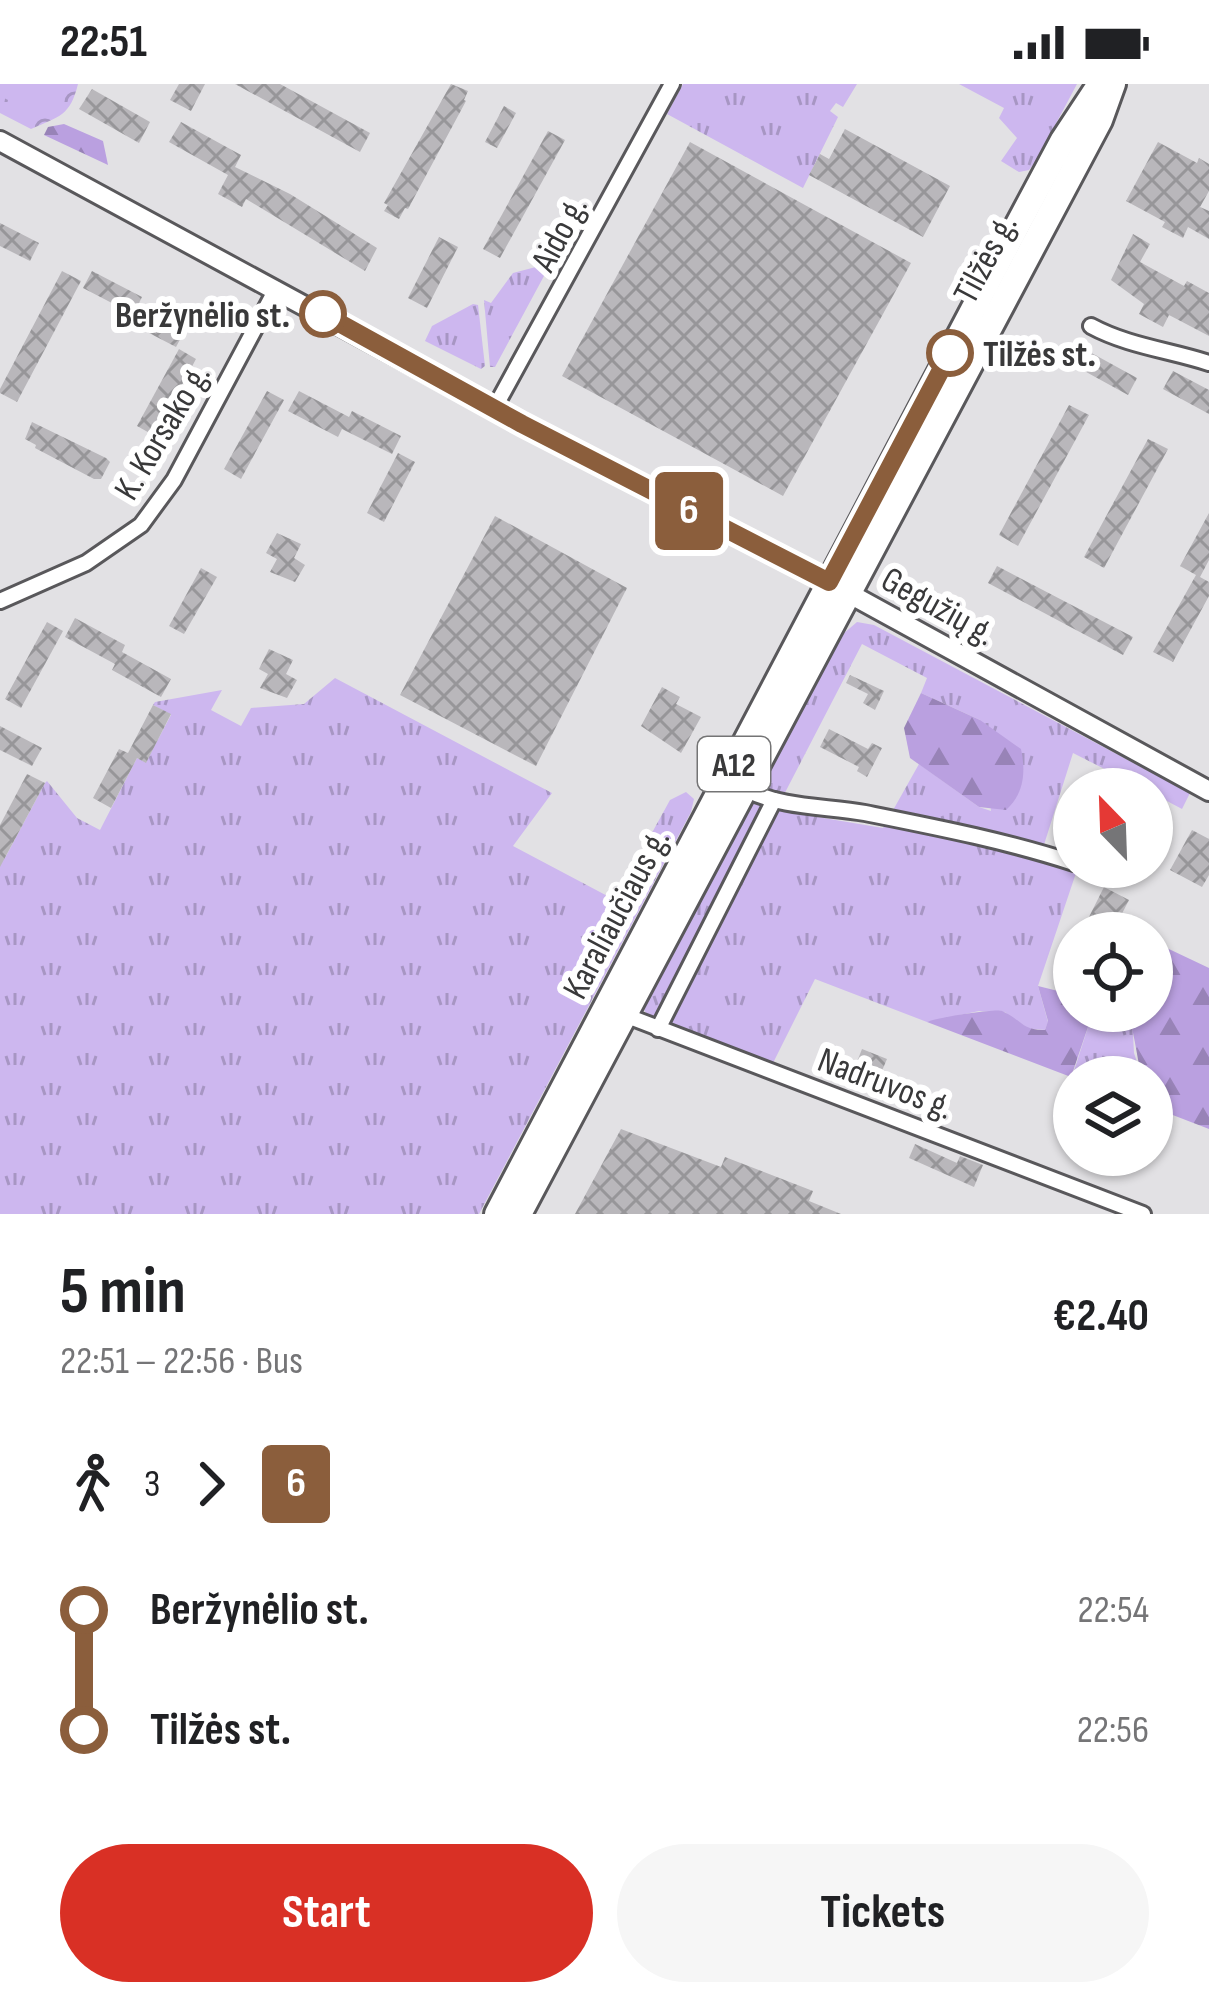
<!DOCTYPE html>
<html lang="en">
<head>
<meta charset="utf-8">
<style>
  :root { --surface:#fff; --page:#f6f6f6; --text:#202124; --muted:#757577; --accent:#d93025 }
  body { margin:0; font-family:"Sofia Sans Condensed",sans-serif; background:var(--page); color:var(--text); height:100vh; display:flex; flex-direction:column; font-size:45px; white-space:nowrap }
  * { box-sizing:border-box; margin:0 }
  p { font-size:39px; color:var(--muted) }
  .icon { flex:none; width:66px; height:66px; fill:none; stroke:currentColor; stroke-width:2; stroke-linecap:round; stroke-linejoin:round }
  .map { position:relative; height:1130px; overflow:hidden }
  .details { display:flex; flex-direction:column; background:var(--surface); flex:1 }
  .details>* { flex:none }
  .badge { padding:0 24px; border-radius:9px; font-size:42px; line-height:78px }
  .needle { width:78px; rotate:337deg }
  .buttons { position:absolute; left:1053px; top:684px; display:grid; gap:24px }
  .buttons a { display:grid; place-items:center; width:120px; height:120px; border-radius:50%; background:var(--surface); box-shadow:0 3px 9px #0004; font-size:60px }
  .map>.badge { position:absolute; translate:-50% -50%; box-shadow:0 0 0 6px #fff }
  .legs { display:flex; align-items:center; gap:18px; height:132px; padding:0 60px; font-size:39px }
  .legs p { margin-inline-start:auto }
  .summary { display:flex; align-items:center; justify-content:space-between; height:204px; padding:0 60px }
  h1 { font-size:66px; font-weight:700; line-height:90px }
  .button { display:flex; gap:24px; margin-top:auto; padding:24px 60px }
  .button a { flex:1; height:138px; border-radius:72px; background:var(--accent); color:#fff; font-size:48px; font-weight:700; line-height:138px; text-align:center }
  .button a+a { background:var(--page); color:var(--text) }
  ul { padding:0 60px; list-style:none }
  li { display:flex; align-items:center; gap:42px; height:120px; font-size:45px }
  li i { display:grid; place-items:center; width:18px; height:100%; margin:0 15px; background:currentColor }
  li i::after { content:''; width:30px; height:30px; margin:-15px; border:9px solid; border-radius:50%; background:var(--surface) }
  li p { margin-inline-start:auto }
  li:first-child i { background:linear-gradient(#0000 50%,currentColor 0) }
  li:last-child i { background:linear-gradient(currentColor 50%,#0000 0) }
  .status { display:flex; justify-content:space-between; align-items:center; height:84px; padding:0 60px; background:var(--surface); direction:ltr }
  .status svg { height:33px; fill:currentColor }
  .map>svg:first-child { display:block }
  .grass { fill:url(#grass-tufts); fill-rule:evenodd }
  .forest { fill:url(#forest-firs) }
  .park { fill:url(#park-crowns) }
  .pitch { fill:#cdb7ef }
  .building { fill:url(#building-cross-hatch) }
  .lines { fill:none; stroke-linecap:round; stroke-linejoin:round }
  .minor-casing { stroke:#59585b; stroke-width:20 }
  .secondary-casing { stroke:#59585b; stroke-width:24 }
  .trunk-casing { stroke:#59585b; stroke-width:30 }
  .minor { stroke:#fff; stroke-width:14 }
  .secondary { stroke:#fff; stroke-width:18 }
  .trunk { stroke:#fff; stroke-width:24 }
  .line-1-casing { stroke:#fff; stroke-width:27 }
  .line-1 { stroke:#8b5e3c; stroke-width:18 }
  .stop-1-dot { fill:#fff; stroke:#8b5e3c; stroke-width:6 }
  .labels { text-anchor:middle; stroke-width:12; stroke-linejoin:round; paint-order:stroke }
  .shield { fill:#fff; stroke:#747475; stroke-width:3 }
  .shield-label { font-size:33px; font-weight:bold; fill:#39393a }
  .street-label { font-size:36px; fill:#39393a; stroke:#fff }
  .stop-label { font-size:36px; font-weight:bold; fill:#39393a; stroke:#fff; text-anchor:end }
</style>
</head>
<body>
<div class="status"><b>22:51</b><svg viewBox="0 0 49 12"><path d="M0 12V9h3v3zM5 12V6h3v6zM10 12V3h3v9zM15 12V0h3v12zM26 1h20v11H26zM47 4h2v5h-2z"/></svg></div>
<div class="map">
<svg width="1209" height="1130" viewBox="0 0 1209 1130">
  <defs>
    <pattern id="grass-tufts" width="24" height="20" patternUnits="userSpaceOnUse" patternTransform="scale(3)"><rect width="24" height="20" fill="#cdb7ef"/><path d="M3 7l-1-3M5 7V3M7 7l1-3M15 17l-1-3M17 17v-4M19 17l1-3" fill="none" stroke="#a796c3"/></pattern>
    <pattern id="forest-firs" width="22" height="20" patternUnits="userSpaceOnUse" patternTransform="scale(3)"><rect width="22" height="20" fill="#baa0e0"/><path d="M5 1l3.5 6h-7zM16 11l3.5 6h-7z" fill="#9883b7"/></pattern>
    <pattern id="park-crowns" width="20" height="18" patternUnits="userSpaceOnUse" patternTransform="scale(3)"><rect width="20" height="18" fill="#cdb7ef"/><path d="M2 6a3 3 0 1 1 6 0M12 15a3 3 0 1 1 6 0" fill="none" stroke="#a796c3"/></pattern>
    <pattern id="building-cross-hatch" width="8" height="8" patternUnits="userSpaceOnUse" patternTransform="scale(3)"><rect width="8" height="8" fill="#b9b7bb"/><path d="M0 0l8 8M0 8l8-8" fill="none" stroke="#979699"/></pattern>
  </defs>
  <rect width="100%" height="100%" fill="#e2e1e4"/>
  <g class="grass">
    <path d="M683,0H857L843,23L836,19L830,27L838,33L803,104L667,30Z"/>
    <path d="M959,0H1077L1036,77L1029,86L1019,88L1001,77L1017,54L999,34L1004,24Z"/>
    <path d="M551,179L495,283H490L484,216L491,219L513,189Z"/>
    <path d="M473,220L478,221L485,282L481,285L425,257L432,242Z"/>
    <path d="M857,538L874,541L1190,709L1182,725L1152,709V705H1144L1073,669L1042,767L1078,783L1038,902L1048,938L1045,946L1022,944L1005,928L979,927L927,938L815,895L771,983L651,936L642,923L669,863L721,779L843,550ZM862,560L927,594L921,609L980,636L991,727L979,723L919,680L883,744L776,726Z"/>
    <path d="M335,594L552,709L513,762L615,816L670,716L686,708L694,715L691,728L479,1130H0V773L5,774L45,699L47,697L77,734L100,746L137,674L146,678L171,631L153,621L155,618L222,606L211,626L241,642L251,624L304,620Z"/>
    <path d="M1103,927H1125L1132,932L1134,969L1142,993H1072L1090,937Z"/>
  </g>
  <g class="forest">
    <path d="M64,40L103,57L108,81L44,51L48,43Z"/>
    <path d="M921,609L980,636L1021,665C1026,688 1024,710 1006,726L979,723L910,674L904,644Z"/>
    <path d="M1152,857L1209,884V1045L1152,1023V993H1142C1137,976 1133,935 1125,927H1152Z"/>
    <path d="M1038,902L1074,911V927H1103L1090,937L1071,993L927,938C934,934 996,924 1002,927C1021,935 1022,947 1045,946L1048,937Z"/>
  </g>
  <path class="park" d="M0,0H78C70,32 60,32 31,45L0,29Z"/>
  <path class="pitch" d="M0,0H46L49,2L34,29L0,12Z"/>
  <g class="building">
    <path d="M179,0H205L191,27L170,16Z"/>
    <path d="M235,0H280L370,49L360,68Z"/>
    <path d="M451,0L468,7L464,16L466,17L408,125L405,124L399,135L384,127L388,121L384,119Z"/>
    <path d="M92,5L150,38L139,59L79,25Z"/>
    <path d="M504,22L516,29L497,64L485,58Z"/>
    <path d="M181,38L241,71L235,83L290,110L377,164L365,187L246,115L242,123L218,110L228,91L169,58Z"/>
    <path d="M845,45L950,102L923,153L809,91L820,70L829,75Z"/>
    <path d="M548,47L565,56L500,174L483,165Z"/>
    <path d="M690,58L911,179L783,412L562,292Z"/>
    <path d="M1158,58L1197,79L1199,74L1209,80V107L1200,123L1209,127V155L1188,143L1183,154L1162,143L1165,138L1126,117Z"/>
    <path d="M0,139L39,159L30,177L0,162Z"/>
    <path d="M1133,150L1150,160L1140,178L1184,202L1187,197L1209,209V252L1169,231L1163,243L1139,230L1144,220L1111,196Z"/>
    <path d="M439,153L458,163L427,224L408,214Z"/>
    <path d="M62,187L81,197L17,318L0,309V305Z"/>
    <path d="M92,187L142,213L138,221L185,246L176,263L128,238L133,230L83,204Z"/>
    <path d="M1077,261L1137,294L1128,311L1068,278Z"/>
    <path d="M179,265L196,275L155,352L137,342Z"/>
    <path d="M1173,287L1209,306V330L1163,305Z"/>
    <path d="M267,307L284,316L241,395L224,385Z"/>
    <path d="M299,307L349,333L352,327L401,352L392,370L342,345L338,353L288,327Z"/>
    <path d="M1069,321L1089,331L1018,462L999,451Z"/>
    <path d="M32,338L106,374L110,378L101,395H94L35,364L36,361L25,355Z"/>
    <path d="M1148,355L1168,365L1104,484L1084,473Z"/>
    <path d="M398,369L415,378L384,438L367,429Z"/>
    <path d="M1209,429V476L1200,493L1209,498V512L1173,578L1153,568L1196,491L1180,482Z"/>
    <path d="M495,432L627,504L536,682L400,611Z"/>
    <path d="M277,449L301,460L294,474L305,481L295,498L270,488L277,475L266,469Z"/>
    <path d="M997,482L1133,553L1123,571L988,499Z"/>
    <path d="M201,484L217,493L184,550L169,542Z"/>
    <path d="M75,534L125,561L122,568L171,595L161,613L112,586L115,580L65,553Z"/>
    <path d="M47,538L63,547L21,624L5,615Z"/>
    <path d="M269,565L293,576L286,590L297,596L287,614L260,604L268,590L259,585Z"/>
    <path d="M850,591L884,607L875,626L863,619L868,610L846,599Z"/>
    <path d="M662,603L680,613L676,620L701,633L681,669L641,642Z"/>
    <path d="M153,621L171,630L146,679L137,674L111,724L93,714L119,665L128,669Z"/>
    <path d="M0,642L42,664L32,682L0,666Z"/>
    <path d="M829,645L868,665L872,659L882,664L867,693L857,687L859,683L820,663Z"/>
    <path d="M27,690L45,699L0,783V741Z"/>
    <path d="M1192,746L1209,755V791L1202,803L1170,786Z"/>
    <path d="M1104,803L1129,816L1112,849H1081Z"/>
    <path d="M862,965L887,975L875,1003L851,993Z"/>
    <path d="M621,1045L721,1083L725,1073L813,1107L809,1117L841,1130H575Z"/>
    <path d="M915,1060L957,1079L960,1072L983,1081L974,1103L909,1074Z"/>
  </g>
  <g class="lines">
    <g class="minor-casing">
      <g id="minor">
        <path d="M1091,242C1128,262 1169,266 1209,279"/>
        <path d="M494,325L672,0"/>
        <path d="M0,517L86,479L141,441L174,396L276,205"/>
        <path d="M747,706C783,724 826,722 865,729C935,743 1007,757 1074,779"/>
        <path d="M1085,783L1095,787"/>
        <path d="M622,930L1143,1130"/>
        <path d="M658,945L774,716"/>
      </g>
    </g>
    <g class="secondary-casing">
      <path id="secondary" d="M0,57L522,340L828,498L1209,707"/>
    </g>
    <g class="trunk-casing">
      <g id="trunk">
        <path d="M497,1130L1016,144L1063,56L1100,0"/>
        <path d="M519,1130L1100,36L1113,0"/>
      </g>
    </g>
    <use href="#minor" class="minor"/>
    <use href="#secondary" class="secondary"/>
    <use href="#trunk" class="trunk"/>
  </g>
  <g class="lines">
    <g class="line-1-casing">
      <path id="line-1" d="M323,230L522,340L829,498L950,269"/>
    </g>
    <use href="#line-1" class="line-1"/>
  </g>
  <g class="stop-1-dot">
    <circle cx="323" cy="230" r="21"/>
    <circle cx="950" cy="269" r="21"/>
  </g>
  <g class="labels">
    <rect class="shield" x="698" y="653" width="72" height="54" rx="9"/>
    <g class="shield-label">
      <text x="734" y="692">A12</text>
    </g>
    <g class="street-label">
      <text transform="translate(558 149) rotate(-62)" y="13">Aido g.</text>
      <text transform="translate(984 174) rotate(-62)" y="13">Tilžės g.</text>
      <text transform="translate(161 347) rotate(-59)" y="13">K. Korsako g.</text>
      <text transform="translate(939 521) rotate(29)" y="13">Gegužių g.</text>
      <text transform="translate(615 829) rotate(-62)" y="13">Karaliaučiaus g.</text>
      <text transform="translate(886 998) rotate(21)" y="13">Nadruvos g.</text>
    </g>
    <g class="stop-label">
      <text x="290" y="243">Beržynėlio st.</text>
      <text x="983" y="282" text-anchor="start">Tilžės st.</text>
    </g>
  </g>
</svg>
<div class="buttons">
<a><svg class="needle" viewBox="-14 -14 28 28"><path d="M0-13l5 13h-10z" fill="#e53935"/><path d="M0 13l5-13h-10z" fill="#757577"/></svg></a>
<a><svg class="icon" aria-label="locate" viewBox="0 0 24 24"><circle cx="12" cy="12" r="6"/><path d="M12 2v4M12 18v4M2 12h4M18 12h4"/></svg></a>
<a><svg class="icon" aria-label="layers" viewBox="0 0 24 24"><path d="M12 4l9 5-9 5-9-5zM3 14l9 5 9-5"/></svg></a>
</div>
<b class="badge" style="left:689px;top:427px;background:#8b5e3c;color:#fff">6</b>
</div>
<section class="details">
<div class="summary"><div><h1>5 min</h1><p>22:51 – 22:56 · Bus</p></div><b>€2.40</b></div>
<div class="legs"><svg class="icon" aria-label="walk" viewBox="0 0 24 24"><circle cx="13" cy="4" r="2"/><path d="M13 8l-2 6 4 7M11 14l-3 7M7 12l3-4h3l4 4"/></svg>3<svg class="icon" aria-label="forward" viewBox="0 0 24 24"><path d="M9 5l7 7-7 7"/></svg><b class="badge" style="background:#8b5e3c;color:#fff">6</b></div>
<ul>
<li><i style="color:#8b5e3c"></i><b>Beržynėlio st.</b><p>22:54</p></li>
<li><i style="color:#8b5e3c"></i><b>Tilžės st.</b><p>22:56</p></li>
</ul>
<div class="button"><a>Start</a><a>Tickets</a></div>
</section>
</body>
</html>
